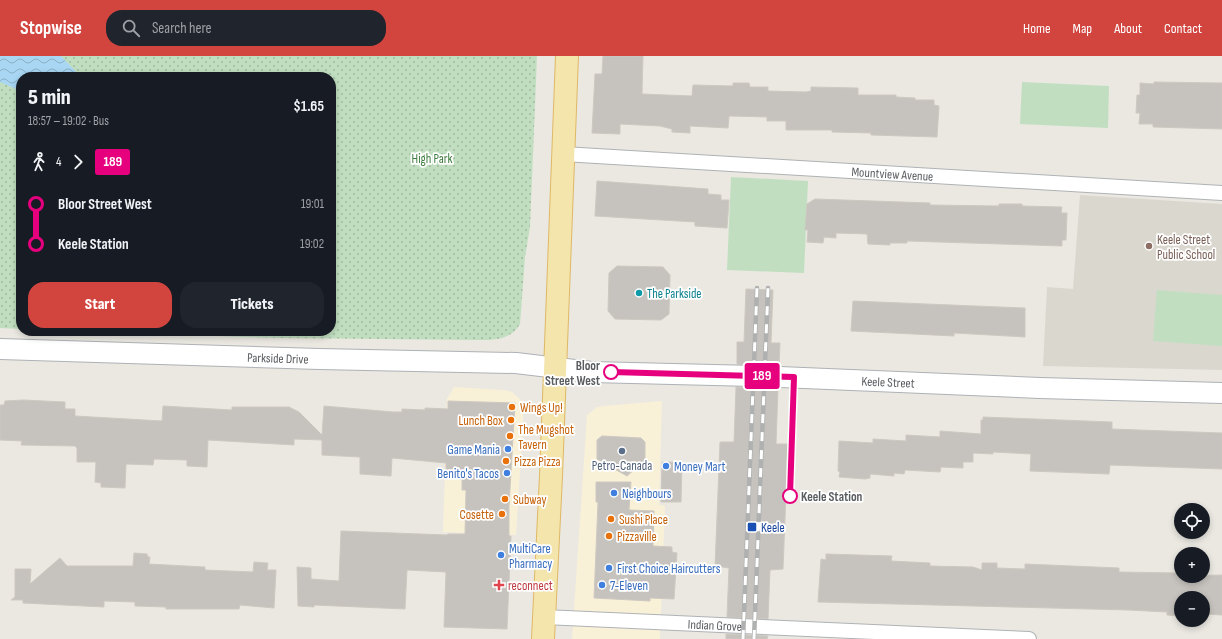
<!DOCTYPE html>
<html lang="en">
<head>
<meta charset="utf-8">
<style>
  :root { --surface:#171b24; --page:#20242c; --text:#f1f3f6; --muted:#9ea1a6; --accent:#d2453f }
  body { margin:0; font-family:"Sofia Sans Condensed",sans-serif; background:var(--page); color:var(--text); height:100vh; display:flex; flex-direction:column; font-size:15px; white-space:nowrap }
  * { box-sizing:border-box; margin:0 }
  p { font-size:13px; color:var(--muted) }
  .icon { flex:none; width:22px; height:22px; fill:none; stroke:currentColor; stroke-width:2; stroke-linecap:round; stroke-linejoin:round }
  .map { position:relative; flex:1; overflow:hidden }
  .side { position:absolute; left:16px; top:16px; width:320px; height:264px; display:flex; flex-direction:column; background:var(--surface); border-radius:16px; box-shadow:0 2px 6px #0003 }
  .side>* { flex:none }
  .badge { padding:0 8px; border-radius:3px; font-size:14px; line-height:26px }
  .fabs { position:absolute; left:1174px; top:447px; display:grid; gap:8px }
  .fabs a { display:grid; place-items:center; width:36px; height:36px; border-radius:50%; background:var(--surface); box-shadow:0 2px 6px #0003; font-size:20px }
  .map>.badge { position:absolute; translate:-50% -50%; box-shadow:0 0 0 2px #fff }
  .legs { display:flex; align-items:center; gap:6px; height:44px; padding:0 12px; font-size:13px }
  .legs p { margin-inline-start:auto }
  .head { display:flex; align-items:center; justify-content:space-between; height:68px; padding:0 12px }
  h1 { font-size:22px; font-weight:800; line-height:30px }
  .primary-button { display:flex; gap:8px; margin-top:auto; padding:8px 12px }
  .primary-button a { flex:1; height:46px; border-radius:16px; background:var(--accent); color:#fff; font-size:16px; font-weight:800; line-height:46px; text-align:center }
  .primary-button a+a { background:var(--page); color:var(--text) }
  ul { padding:0 12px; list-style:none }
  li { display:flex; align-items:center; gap:14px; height:40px; font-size:15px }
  li i { display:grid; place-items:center; width:6px; height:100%; margin:0 5px; background:currentColor }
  li i::after { content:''; width:10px; height:10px; margin:-5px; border:3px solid; border-radius:50%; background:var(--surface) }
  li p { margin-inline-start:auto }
  li:first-child i { background:linear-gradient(#0000 50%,currentColor 0) }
  li:last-child i { background:linear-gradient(currentColor 50%,#0000 0) }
  header { display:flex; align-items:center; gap:24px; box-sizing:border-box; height:56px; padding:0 20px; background:var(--accent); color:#fff }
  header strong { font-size:19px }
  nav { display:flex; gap:22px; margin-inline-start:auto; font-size:14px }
  .search { width:280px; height:36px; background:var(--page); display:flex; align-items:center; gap:10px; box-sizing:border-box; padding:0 14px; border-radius:16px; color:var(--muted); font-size:15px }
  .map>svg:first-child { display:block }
  .commercial { fill:#f9f0d8 }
  .education { fill:#dad7cf }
  .green { fill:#c1dfc0 }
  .park { fill:url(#park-dots) }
  .water { fill:url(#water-waves) }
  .building { fill:#c6c3be; stroke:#cec9c0 }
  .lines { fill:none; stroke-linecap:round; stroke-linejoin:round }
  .minor-casing { stroke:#afb2b5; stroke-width:16 }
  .secondary-casing { stroke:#aeb1b5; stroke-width:22 }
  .primary-casing { stroke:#dfb866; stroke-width:24 }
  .minor { stroke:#fff; stroke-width:14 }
  .secondary { stroke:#fff; stroke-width:20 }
  .primary { stroke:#f4e5ac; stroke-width:22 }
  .rail-casing { stroke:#afb0b0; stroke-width:4.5 }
  .rail { stroke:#fff; stroke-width:3; stroke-dasharray:9; stroke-linecap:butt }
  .line-1-casing { stroke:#fff; stroke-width:9 }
  .line-1 { stroke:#e6007e; stroke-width:6 }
  .education-dot { fill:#8d6e63; stroke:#fff; stroke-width:1.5 }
  .culture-dot { fill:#0f9aa8; stroke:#fff; stroke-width:1.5 }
  .stop-1-dot { fill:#fff; stroke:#e6007e; stroke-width:2 }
  .food-dot { fill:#e8710a; stroke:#fff; stroke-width:1.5 }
  .shop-dot { fill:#3f7fe0; stroke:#fff; stroke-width:1.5 }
  .service-dot { fill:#5c6f8a; stroke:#fff; stroke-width:1.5 }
  .transit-dot { fill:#1a4fb4; stroke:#fff; stroke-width:1.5 }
  .health-dot { fill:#e0444e; stroke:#fff; stroke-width:1.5 }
  .labels { text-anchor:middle; stroke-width:3.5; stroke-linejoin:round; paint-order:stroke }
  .park-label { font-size:13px; fill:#3e7b3e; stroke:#fff }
  .street-label { font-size:13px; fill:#5a5d60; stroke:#fff }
  .education-label { font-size:13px; fill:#785e54; stroke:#fff; text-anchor:start }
  .culture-label { font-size:13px; fill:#0d838f; stroke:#fff; text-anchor:start }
  .stop-label { font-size:13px; font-weight:bold; fill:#5a5d60; stroke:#fff; text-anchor:end }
  .food-label { font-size:13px; fill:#c56008; stroke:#fff; text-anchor:start }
  .shop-label { font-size:13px; fill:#366cbe; stroke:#fff; text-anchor:start }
  .service-label { font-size:13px; fill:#4e5e75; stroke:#fff }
  .transit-label { font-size:13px; fill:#164399; stroke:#fff; text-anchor:start }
  .health-label { font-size:13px; fill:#be3a42; stroke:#fff; text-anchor:start }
</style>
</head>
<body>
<header>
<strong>Stopwise</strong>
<div class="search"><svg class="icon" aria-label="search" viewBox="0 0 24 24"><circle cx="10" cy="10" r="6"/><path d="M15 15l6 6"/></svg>Search here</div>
<nav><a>Home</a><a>Map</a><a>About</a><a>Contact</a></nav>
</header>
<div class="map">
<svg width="1222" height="583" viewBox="0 0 1222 583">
  <defs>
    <pattern id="park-dots" width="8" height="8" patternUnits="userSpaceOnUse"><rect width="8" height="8" fill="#c1dfc0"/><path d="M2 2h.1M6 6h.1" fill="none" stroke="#a0b89f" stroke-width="1.8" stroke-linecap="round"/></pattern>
    <pattern id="water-waves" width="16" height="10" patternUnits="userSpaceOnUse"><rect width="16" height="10" fill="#a8d6f3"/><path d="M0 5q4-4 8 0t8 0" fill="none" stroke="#8cb1c8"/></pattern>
  </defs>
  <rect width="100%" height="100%" fill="#eae8e1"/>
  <g class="commercial">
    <path d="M454,331L504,334L512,336L523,346L524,351L516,479L443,476L447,343Z"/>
    <path d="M662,345L659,449L665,450L660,583H572L587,359L597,351L603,350Z"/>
  </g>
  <path class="education" d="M1080,139L1222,148V314L1043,310L1047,231L1073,233Z"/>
  <g class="green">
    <path d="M1022,26L1109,30L1108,72L1020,68Z"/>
    <path d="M731,121L808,125L804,217L727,214Z"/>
    <path d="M1157,234L1222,239V290L1153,285Z"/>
  </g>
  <path class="park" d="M0,0H537L530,171L525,201L520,268C511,284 494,284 478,284L282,282L52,275H331V21H21V273L0,272Z"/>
  <path class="water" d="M0,0H61L81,21H21V35L0,26Z"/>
  <g class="building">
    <path d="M603,0H643L642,38L692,40L693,29L733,30V27H749L750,31H768V35L806,36L811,35V31L858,32V39H896V41L915,42V44H934V49L939,50L937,81L871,79V77L832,76V74H786V65H767V61L729,60L728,72L690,70V77L672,76V73L660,70L620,68V78L592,77L595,18H602Z"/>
    <path d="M1154,26L1222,27V73L1153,71V68H1139L1140,57H1136L1137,39H1140V27L1154,28Z"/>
    <path d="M597,125L708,133V138L721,139V144H729L727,172L695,170V166L595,160Z"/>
    <path d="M815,143L930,147V149L999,150V148H1022V150L1062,151L1061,157H1067L1066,184H1062V190L907,185V187H890V189L868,188L867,178L836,177V182L824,181L823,187L807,186L808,174H805L807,148Z"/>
    <path d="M617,210L663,211L670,219L669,258L661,264L615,263L608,255L609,217Z"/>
    <path d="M746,233L773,234L771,287H780L779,310L737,308V286H744Z"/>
    <path d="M853,245L1025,252V281L954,277V280L851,275Z"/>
    <path d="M736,331L778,333L776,388H788L783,513L770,514L768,563L727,561L729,512L715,510L720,386H734Z"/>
    <path d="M23,344L65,346V353H75V360L162,365L163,350L232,354V351H289L299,356L322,379L324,350L393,356H402V353L425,354V352L448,353V345L515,347L509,450V480H511L507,573L444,571L446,516L407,514L405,553L314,549V551L298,550L297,511L311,512V523L339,525L341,475L447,479L448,478H465L466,434H462V423L446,422V407L392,402L391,420L360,418V401L322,399V384L294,383V389L208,384L207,411L187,410V404L154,403L153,409L126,408L125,432L101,431V427L95,426L96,406H77V392L75,390L21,389L22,385L0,384V349H4L5,345Z"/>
    <path d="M983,361L1112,366V373L1222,377V413L1110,409L1109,418L1030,415L1031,398L993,396V398L973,397V406H963V412L941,411L940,416L905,414L904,418L894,417V420L870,418V422L865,423L839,421L840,416L838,415L839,385L873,387V383L906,385V379L940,381V375L981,378V364H983Z"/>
    <path d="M602,380L641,382L645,386V404L627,420L597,403V384Z"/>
    <path d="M662,406H682L681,446H661Z"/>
    <path d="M596,426H631L629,454L654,455L653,490L672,491V496L677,497L674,543L650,542V545L594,542L598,446H596Z"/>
    <path d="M134,497L147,498L148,501H150L149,508L205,511V514L253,516L254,506L268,507L267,514H276L274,552L240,549L239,553H166V551L135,550V546L104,545V551L23,547V544H11L15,541V513H31L30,528L60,502L67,510H133Z"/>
    <path d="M826,498L892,500L891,505L930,507V510L973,511L982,514V507H997V512L1025,513V508L1119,512V516L1178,517V520L1222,519V559L1203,558V542H1181V560L1167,559V556L1128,554L818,546L821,503L826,504Z"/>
    <path d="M726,578L768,580L767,583H726Z"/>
  </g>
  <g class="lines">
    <g class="minor-casing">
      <g id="minor">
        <path id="s1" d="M563,98L1222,137"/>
        <path id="s2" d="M544,561L1029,583"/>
      </g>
    </g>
    <g class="secondary-casing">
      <g id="secondary">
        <path id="s3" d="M0,293L319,303L516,307L591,316L754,320L1040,332L1222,337"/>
      </g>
    </g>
    <g class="primary-casing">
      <path id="primary" d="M543,583L551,420L567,0"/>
    </g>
    <use href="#minor" class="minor"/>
    <use href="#secondary" class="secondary"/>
    <use href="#primary" class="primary"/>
    <g class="rail-casing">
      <g id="rail">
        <path d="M743,583L757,232"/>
        <path d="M754,583L768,232"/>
      </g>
    </g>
    <use href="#rail" class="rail"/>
  </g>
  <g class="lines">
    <g class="line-1-casing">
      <path id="line-1" d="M611,316L794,321L790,440"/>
    </g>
    <use href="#line-1" class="line-1"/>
  </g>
  <circle class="education-dot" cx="1149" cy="190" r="4"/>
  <circle class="culture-dot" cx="639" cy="237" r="4"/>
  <g class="stop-1-dot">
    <circle cx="611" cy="316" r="7"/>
    <circle cx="790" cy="440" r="7"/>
  </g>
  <g class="food-dot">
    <circle cx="512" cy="351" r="4"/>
    <circle cx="511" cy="364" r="4"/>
    <circle cx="510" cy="380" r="4"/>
    <circle cx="506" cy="405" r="4"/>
    <circle cx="505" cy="443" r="4"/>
    <circle cx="502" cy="458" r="4"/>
    <circle cx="611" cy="463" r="4"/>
    <circle cx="609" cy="480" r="4"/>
  </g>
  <g class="shop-dot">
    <circle cx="508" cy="393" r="4"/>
    <circle cx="666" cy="410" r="4"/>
    <circle cx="507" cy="417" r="4"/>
    <circle cx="614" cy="437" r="4"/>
    <circle cx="501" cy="499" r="4"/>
    <circle cx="609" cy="512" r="4"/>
    <circle cx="602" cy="529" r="4"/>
  </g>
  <circle class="service-dot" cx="622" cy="395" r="4"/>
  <rect class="transit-dot" x="747" y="466" width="10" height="10" rx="2"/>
  <path class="health-dot" d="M497 523h4v4h4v4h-4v4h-4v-4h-4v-4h4z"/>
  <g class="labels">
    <g class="park-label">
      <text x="432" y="107">High Park</text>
    </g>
    <g class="street-label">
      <text dy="5" stroke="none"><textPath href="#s1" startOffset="330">Mountview Avenue</textPath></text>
      <text dy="5" stroke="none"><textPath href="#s3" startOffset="278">Parkside Drive</textPath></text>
      <text dy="5" stroke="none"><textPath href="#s3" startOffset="889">Keele Street</textPath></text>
      <text dy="5" stroke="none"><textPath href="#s2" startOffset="171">Indian Grove</textPath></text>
    </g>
    <g class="education-label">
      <text x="1157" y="188">Keele Street<tspan x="1157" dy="15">Public School</tspan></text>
    </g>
    <g class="culture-label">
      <text x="647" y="242">The Parkside</text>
    </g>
    <g class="stop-label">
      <text x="600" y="314">Bloor<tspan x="600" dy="15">Street West</tspan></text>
      <text x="801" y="445" text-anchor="start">Keele Station</text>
    </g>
    <g class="food-label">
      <text x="520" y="356">Wings Up!</text>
      <text x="503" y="369" text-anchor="end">Lunch Box</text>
      <text x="518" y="378">The Mugshot<tspan x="518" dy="15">Tavern</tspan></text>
      <text x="514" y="410">Pizza Pizza</text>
      <text x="513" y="448">Subway</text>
      <text x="494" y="463" text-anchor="end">Cosette</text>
      <text x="619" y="468">Sushi Place</text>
      <text x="617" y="485">Pizzaville</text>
    </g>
    <g class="shop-label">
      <text x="500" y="398" text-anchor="end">Game Mania</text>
      <text x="674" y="415">Money Mart</text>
      <text x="499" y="422" text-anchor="end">Benito's Tacos</text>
      <text x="622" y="442">Neighbours</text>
      <text x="509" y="497">MultiCare<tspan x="509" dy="15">Pharmacy</tspan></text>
      <text x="617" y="517">First Choice Haircutters</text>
      <text x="610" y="534">7-Eleven</text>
    </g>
    <g class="service-label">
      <text x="622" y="414">Petro-Canada</text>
    </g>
    <g class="transit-label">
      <text x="761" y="476">Keele</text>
    </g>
    <g class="health-label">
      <text x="508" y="534">reconnect</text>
    </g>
  </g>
</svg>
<div class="fabs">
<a><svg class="icon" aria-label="locate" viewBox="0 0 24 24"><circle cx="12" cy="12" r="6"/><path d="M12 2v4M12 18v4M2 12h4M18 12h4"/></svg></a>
<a>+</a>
<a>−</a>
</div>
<b class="badge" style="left:762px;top:320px;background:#e6007e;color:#fff">189</b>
<section class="side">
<div class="head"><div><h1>5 min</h1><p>18:57 – 19:02 · Bus</p></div><b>$1.65</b></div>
<div class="legs"><svg class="icon" aria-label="walk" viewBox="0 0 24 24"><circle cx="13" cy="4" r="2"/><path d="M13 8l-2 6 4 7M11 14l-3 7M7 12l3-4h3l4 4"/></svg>4<svg class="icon" aria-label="forward" viewBox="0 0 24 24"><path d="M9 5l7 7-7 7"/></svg><b class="badge" style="background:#e6007e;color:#fff">189</b></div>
<ul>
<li><i style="color:#e6007e"></i><b>Bloor Street West</b><p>19:01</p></li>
<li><i style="color:#e6007e"></i><b>Keele Station</b><p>19:02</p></li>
</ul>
<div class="primary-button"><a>Start</a><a>Tickets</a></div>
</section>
</div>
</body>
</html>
